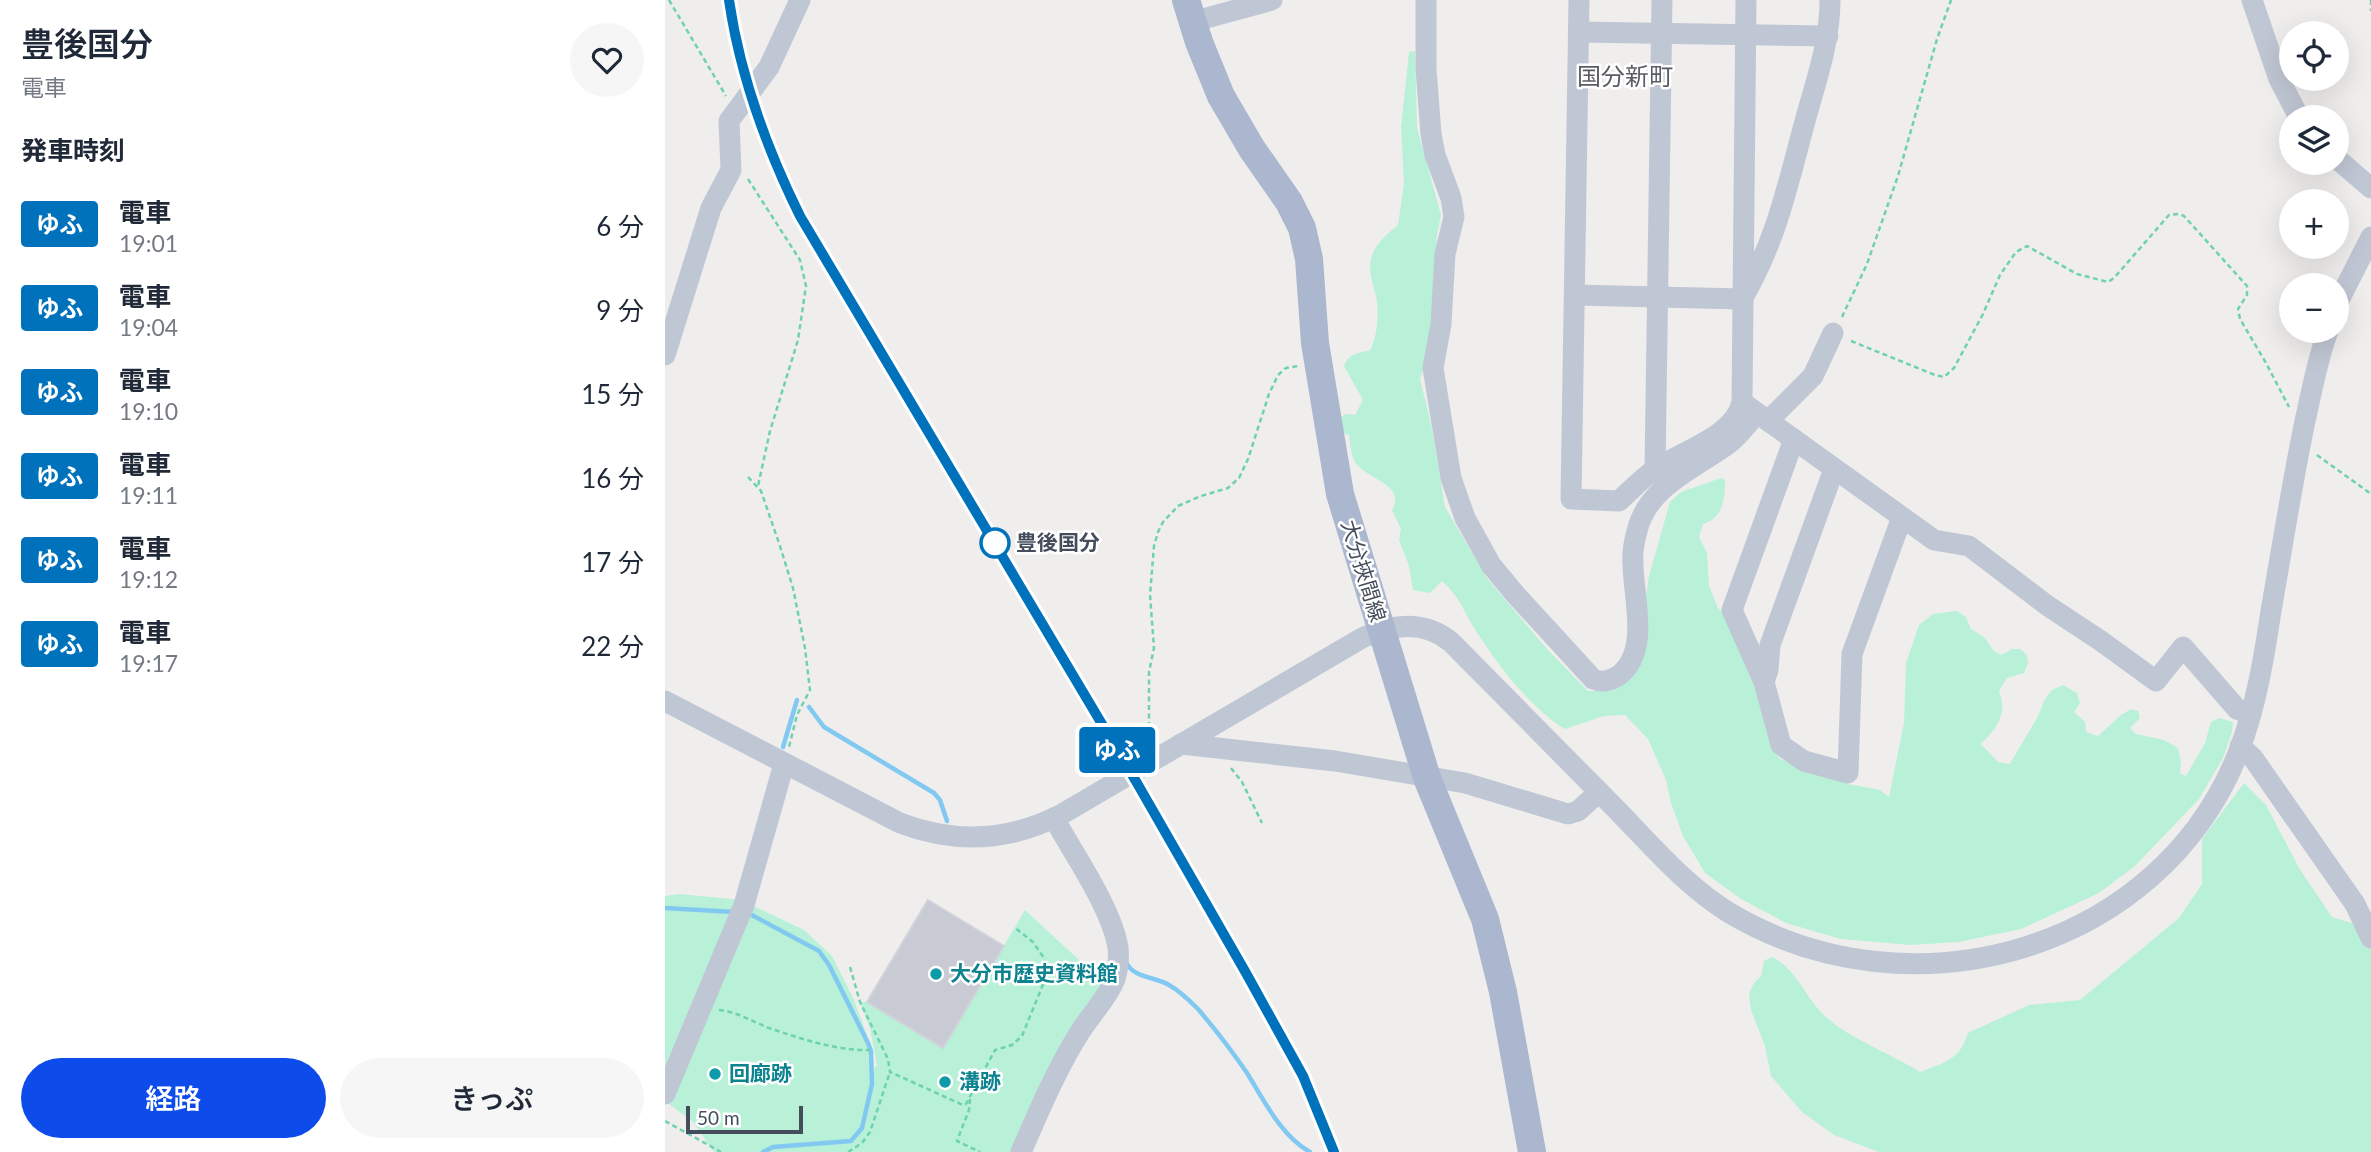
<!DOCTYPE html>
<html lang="ja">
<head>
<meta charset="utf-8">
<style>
  :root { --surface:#fff; --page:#f6f6f7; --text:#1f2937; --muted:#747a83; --accent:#0d4bea }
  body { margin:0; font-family:Lato,"Noto Sans JP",sans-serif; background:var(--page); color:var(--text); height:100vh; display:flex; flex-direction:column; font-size:26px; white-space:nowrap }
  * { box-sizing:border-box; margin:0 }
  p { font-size:23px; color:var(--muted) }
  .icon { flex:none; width:38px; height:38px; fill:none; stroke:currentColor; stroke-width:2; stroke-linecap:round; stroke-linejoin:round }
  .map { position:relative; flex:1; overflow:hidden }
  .drawer { display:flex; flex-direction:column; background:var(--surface); width:665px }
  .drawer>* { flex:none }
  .badge { padding:0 14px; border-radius:5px; font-size:24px; line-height:46px }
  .buttons { position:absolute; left:1614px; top:21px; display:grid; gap:14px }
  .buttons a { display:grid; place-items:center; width:70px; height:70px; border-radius:50%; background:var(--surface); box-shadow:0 7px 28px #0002; font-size:35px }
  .scale { position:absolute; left:21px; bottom:18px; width:117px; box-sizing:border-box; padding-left:7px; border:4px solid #454d5c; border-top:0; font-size:19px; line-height:24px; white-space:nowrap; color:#454d5c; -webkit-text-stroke:5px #fff; paint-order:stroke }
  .map>.badge { position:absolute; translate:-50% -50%; box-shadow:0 0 0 4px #fff }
  h2 { padding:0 21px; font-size:26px; line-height:63px }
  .round { display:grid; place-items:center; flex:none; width:74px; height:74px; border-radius:37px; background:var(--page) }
  .head { display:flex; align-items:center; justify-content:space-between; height:119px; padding:0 21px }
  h1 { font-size:33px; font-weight:600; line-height:52px }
  .cta { display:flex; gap:14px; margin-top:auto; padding:14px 21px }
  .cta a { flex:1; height:80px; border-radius:42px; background:var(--accent); color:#fff; font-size:28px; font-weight:600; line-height:80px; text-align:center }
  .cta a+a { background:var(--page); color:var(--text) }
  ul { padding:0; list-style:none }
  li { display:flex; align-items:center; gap:21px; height:84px; padding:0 21px }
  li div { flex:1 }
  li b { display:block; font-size:26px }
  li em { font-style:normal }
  li .badge { min-width:77px; font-weight:700; text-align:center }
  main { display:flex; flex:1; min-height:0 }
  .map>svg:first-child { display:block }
  .green { fill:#b8f1d7 }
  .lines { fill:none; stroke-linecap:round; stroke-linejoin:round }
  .stream { stroke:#82c9f1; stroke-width:4.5 }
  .building { fill:#c9cbd4; stroke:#d1d2da; stroke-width:2 }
  .path { stroke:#6ed1b0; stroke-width:2.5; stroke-dasharray:5 3.5; stroke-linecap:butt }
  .minor { stroke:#c0c7d4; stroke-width:21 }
  .major { stroke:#abb7cf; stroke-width:28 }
  .rail { stroke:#afb1b8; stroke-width:4.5 }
  .line-casing { stroke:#fff; stroke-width:16 }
  .line { stroke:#0072bc; stroke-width:10 }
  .stop-dot { fill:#fff; stroke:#0072bc; stroke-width:3.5 }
  .culture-dot { fill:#0f9aa8; stroke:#fff; stroke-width:2.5 }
  .labels { text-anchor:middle; stroke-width:5; stroke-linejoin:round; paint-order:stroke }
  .stop-label { font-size:21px; font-weight:bold; fill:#454d5c; stroke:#fff; text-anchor:start }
  .street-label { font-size:21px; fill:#454d5c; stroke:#fff }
  .culture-label { font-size:21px; font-weight:bold; fill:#0d838f; stroke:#fff; text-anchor:start }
  .quarter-label { font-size:24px; fill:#5a5c63; stroke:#fff }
</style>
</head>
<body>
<main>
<section class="drawer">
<div class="head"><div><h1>豊後国分</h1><p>電車</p></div><a class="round"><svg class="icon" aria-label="heart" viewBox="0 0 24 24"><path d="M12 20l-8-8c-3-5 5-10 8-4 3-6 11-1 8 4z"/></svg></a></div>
<h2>発車時刻</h2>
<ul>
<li><span class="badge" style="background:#0072bc;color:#fff">ゆふ</span><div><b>電車</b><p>19:01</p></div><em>6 分</em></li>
<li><span class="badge" style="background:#0072bc;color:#fff">ゆふ</span><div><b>電車</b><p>19:04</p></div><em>9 分</em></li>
<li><span class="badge" style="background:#0072bc;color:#fff">ゆふ</span><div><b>電車</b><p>19:10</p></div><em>15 分</em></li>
<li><span class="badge" style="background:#0072bc;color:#fff">ゆふ</span><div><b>電車</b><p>19:11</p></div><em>16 分</em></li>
<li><span class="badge" style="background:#0072bc;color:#fff">ゆふ</span><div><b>電車</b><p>19:12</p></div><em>17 分</em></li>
<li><span class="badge" style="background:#0072bc;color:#fff">ゆふ</span><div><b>電車</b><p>19:17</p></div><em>22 分</em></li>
</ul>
<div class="cta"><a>経路</a><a>きっぷ</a></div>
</section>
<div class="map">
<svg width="1706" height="1152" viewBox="0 0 1706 1152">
  <rect width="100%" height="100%" fill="#f0eeed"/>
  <g class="green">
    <path d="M750,51L752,128L776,215L772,235L766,347L755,379L766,424L780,507L821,577L882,649L923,691H946L976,659L979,611L984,576L1005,502L1016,492L1056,478L1060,480C1060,499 1058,518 1038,524L1034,537L1042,553L1044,586L1053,608L1067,621L1081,655L1106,747L1115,759L1183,784L1215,790L1224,797L1239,723L1241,663L1254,625L1268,614L1292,611L1301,617L1306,629L1319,637L1329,651L1336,655L1347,649H1355L1362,655L1363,663L1359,673L1342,678L1334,691C1343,715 1332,727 1316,744L1333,762L1345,764L1373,716L1380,699L1387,690L1398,685L1412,693L1415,703L1409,712L1420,722L1421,732L1433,736L1456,715L1466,709L1473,711L1475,718L1465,728L1471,734L1499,740L1513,748L1516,762L1515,773L1521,776L1540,743L1546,722L1555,718L1568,722L1567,732L1558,758L1534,799L1470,866L1434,893L1356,929L1294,942L1245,945L1176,939L1121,923L1076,899L1040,873L1018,836L1006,803L1001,780L983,739L960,715L939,716L900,729C866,708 834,667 813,634C799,613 796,598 777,581L765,593L748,590L744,566L734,540L736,529L727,510C742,484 700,479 690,462C686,456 685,443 684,435L675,432L674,418L681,414L690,415L698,400L679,366C685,352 692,354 705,350C713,335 714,313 711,296C708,284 703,272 706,259C709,245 723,233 733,225L739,184L736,127L744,52Z"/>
    <path d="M1579,783L1601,805L1634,868L1667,917L1706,929V1152H1214L1169,1135L1137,1112L1106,1076L1100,1046L1086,1010L1084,993L1089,983L1096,976L1099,961L1107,957C1133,970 1140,998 1161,1017C1187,1040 1225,1053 1255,1072C1280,1062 1294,1061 1303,1033L1364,1005L1415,1000L1514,918L1537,884V839Z"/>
    <path d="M15,894L76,900L139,930L167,956L189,1000L202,1035L209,1069L212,1065L205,1029L195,1002H202L281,1044L360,910L439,983L347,1152H49L27,1121L0,1101V896Z"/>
  </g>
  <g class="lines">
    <g class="stream">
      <path d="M144,707L159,727L269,793L275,800L282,821"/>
      <path d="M118,747L132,700"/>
      <path d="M0,908L69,912"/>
      <path d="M83,913L154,951L164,965L203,1043L206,1051L207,1084L197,1128L186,1141L108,1147L98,1152"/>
      <path d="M462,964C470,978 491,977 504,985C515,991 524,1000 533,1009C550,1029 567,1051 582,1073C599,1100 616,1136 645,1152"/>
    </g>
  </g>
  <path class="building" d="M263,900L339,946L278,1048L202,1002Z"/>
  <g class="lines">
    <g class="path">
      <path d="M4,0L61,96"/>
      <path d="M1706,0V11"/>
      <path d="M83,179L135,260L141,286L133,340L105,431L93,486"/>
      <path d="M1177,317L1202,264L1233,176L1272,39L1286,0"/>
      <path d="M1186,341L1270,375L1279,377L1289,368L1318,314L1335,275L1351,252L1362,246L1412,274L1443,282L1449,278L1504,215L1514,214L1519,216L1582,286V295L1573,309L1575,319L1601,363L1624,407"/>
      <path d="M1652,455L1706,494"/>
      <path d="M83,477L96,491L115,546L128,588L140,648L145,690L132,715L124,747"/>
      <path d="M484,744V672L489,648L485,595L489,546L493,532L498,522L513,506L536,496L563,488L574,478L583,459L604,394L613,375L621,368L633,366"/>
      <path d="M566,768L577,782L597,823"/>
      <path d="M185,967L195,1002L223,1059L225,1072L298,1105L301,1104L330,1050L347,1045L357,1036L383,972L379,958L368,942L349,927"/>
      <path d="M54,1010C74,1012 91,1024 110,1030C140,1040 174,1051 205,1050"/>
      <path d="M305,1099L304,1110L292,1141L315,1152"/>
      <path d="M0,1121L56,1152"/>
      <path d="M183,1152L197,1143L205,1132L225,1072"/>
    </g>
    <g class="minor">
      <path d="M761,0V69L766,134L770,155L786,198L789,217L780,254L776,324L768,368L786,478L800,518L826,565L850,594L928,679C937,683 944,681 953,676C986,652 968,598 968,563C967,553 969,542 972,531C982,487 1029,469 1063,444C1074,436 1083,423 1092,413"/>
      <path d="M914,0L906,499L954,501C966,490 978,477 992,468C1018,451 1071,435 1077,402L1081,0"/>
      <path d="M1587,0L1614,79L1634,117"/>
      <path d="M527,22L607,0"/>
      <path d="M914,32L1163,36"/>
      <path d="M1671,158L1706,188"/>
      <path d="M910,295L1077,299C1111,242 1123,184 1140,121C1151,81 1165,42 1165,0"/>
      <path d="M1671,306L1706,237"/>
      <path d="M0,355L46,208L66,170L64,121L104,67L135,0"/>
      <path d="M1081,405L1269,540L1304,546L1383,606L1436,641L1491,681L1518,647L1572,709L1586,714"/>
      <path d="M1103,421L1148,376L1168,333"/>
      <path d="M990,469L997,0"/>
      <path d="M1169,469L1105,645L1103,670L1099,682L1116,745L1139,761L1183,773L1187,654L1237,517"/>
      <path d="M1099,682L1067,610L1129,439"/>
      <path d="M0,701L235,823C290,844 345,841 397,814L697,638C727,624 759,620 786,642C842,698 897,754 952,810C987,846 1021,886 1063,912C1244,1021 1495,953 1574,751C1591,706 1599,658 1606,611C1617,548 1627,484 1640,421C1647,391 1652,360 1663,331"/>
      <path d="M516,744L670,761L800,783L903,814L913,811L934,792"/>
      <path d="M1575,746L1588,758L1690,904L1706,938"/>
      <path d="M0,1094L79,905L119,764"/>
      <path d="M356,1152C374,1111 391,1070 415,1032C426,1014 442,999 450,979C453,969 454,957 453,947C446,907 409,855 389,818"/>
    </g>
    <path class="major" d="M521,0L534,42L556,96L587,149L624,202L637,228L644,259L650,343L675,494L762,778L820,919L838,992L867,1152"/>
    <path class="rail" d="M64,0C75,76 100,148 135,216L472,783L595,996L638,1076L669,1152"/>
  </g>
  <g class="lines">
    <g class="line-casing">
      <path id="line" d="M64,0C75,76 101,147 135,216L472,783L581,973L638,1076L669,1152"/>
    </g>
    <use href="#line" class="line"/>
  </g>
  <circle class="stop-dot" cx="330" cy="543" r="14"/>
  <g class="culture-dot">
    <circle cx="271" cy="974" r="7"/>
    <circle cx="50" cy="1074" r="7"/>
    <circle cx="280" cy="1082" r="7"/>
  </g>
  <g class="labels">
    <g class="stop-label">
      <text x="351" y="550">豊後国分</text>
    </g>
    <g class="street-label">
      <text transform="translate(698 571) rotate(73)" y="7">大分挾間線</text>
    </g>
    <g class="culture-label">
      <text x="285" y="981">大分市歴史資料館</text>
      <text x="64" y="1081">回廊跡</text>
      <text x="294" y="1089">溝跡</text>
    </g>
    <g class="quarter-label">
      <text x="960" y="85">国分新町</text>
    </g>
  </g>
</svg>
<div class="buttons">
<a><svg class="icon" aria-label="locate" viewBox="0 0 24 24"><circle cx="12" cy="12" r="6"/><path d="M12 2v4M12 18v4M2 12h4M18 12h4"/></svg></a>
<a><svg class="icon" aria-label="layers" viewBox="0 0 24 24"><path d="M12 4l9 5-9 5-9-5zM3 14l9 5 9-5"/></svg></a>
<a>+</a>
<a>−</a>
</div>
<div class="scale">50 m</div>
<b class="badge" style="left:452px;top:750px;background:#0072bc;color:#fff">ゆふ</b>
</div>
</main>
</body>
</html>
